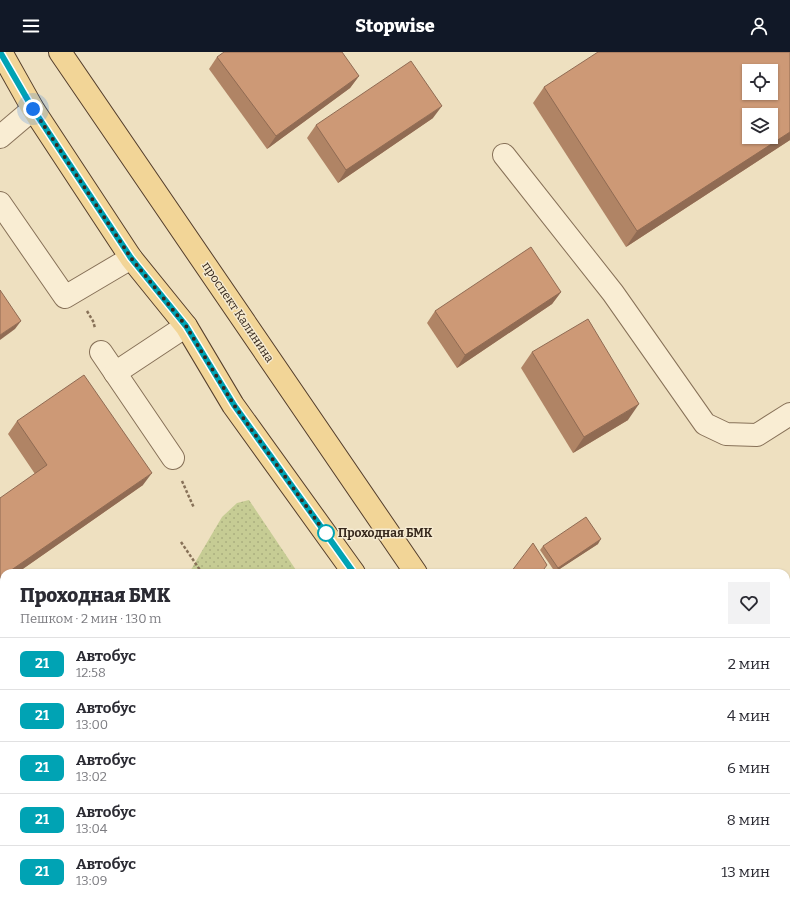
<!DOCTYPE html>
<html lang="ru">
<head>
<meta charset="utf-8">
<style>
  :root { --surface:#fff; --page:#f2f2f3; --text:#2b2b33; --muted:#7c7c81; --line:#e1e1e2; --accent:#111827 }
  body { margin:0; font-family:Bitter,serif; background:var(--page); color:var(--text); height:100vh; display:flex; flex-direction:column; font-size:15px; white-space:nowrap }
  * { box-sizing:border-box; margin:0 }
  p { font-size:13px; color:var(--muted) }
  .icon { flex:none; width:22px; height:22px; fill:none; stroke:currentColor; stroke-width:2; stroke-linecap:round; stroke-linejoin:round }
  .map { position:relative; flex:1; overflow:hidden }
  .drawer { position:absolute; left:0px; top:517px; width:790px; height:336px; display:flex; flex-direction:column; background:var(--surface); border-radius:12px 12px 0 0; box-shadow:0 1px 3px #0004 }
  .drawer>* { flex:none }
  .badge { padding:0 8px; border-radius:6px; font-size:14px; line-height:26px }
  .buttons { position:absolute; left:742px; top:12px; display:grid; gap:8px }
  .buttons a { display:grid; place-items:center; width:36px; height:36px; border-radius:0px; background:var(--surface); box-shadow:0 1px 3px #0004; font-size:20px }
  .you { position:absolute; width:20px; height:20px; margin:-10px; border:3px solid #fff; border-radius:50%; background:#1a73e8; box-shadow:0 0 0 6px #1a73e833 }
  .map>.badge { position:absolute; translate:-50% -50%; box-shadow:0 0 0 2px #fff }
  .round { display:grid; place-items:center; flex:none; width:42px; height:42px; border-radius:0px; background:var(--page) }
  .head { display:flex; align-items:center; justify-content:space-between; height:68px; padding:0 20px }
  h1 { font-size:19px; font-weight:800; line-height:30px }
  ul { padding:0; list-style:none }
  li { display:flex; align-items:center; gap:12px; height:52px; padding:0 20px; border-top:1px solid var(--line) }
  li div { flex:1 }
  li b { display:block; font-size:15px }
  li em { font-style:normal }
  li .badge { min-width:44px; font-weight:700; text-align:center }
  header { display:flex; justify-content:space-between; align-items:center; height:52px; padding:0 20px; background:var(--accent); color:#fff; font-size:18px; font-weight:800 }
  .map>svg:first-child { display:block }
  .grass { fill:url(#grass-dots) }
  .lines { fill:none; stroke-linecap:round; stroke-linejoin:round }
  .minor-casing { stroke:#877158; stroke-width:24 }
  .major-casing { stroke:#553f2d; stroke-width:24 }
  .path { stroke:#877158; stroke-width:2.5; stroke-dasharray:3 2; stroke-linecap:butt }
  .minor { stroke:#f9edd3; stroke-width:22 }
  .major { stroke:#f2d597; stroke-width:22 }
  .wall { fill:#b08465 }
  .shaded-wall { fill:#906b53 }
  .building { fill:#cd9976; stroke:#906b53; fill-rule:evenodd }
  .line-casing { stroke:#fff; stroke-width:9 }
  .line { stroke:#00a3b4; stroke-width:6 }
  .walk { stroke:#37291d; stroke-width:4; stroke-dasharray:0 7.2 }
  .stop-dot { fill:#fff; stroke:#00a3b4; stroke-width:2 }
  .labels { text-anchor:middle; stroke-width:3; stroke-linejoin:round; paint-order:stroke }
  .street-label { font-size:12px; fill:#37291d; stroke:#f5ead0 }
  .stop-label { font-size:12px; font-weight:bold; fill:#37291d; stroke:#f5ead0; text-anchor:start }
</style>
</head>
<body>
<header><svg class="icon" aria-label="menu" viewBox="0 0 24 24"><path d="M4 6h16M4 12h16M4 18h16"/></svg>Stopwise<svg class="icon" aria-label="person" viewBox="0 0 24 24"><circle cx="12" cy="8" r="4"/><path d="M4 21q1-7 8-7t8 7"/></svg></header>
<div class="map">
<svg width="790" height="853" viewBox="0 0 790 853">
  <defs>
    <pattern id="grass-dots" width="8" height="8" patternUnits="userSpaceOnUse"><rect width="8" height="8" fill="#c6cc94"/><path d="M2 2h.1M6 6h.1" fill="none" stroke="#abaf7f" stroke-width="1.8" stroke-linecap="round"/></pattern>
  </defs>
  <rect width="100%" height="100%" fill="#eee0c0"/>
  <path class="grass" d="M249,448L298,521H189L222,465L237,451Z"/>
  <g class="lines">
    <g class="minor-casing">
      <g id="minor">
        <path d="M0,85L33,57"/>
        <path d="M504,103L613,241L705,372L726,382L757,383L790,362"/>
        <path d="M0,151L65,245L131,206"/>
        <path d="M101,300L173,406"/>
        <path d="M115,321L186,274"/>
      </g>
    </g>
    <g class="major-casing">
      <g id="major">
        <path d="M1,0L33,57L131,206L186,274L233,353L354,521"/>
        <path d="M60,0L416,521"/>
        <path d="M582,849L584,853"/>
        <path d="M640,849L643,853"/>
      </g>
    </g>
    <g class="path">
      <path d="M87,259L93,269L95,276"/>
      <path d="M182,429L194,456"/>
      <path d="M181,490L202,521"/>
      <path d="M422,849L425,853"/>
    </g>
    <use href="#minor" class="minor"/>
    <use href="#major" class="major"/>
  </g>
  <g class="wall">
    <path d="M790,0V88L626,195L533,51L544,35Z"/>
    <path d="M217,5L359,24L350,36L267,97L209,17Z"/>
    <path d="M433,66L338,131L307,86L316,73Z"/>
    <path d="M561,240L552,252L457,316L427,271L435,259Z"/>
    <path d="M532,300L628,368L573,401L521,316Z"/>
    <path d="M17,369L143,433L17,521H4V530L0,532L35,422L8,382Z"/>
    <path d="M598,492L555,520L540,498L543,494Z"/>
  </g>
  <g class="shaded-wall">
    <path d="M359,24L350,36L267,97L276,84Z"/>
    <path d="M442,54L433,66L338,131L346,118Z"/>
    <path d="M790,80V88L626,195L637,179Z"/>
    <path d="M561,240L552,252L457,316L465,303Z"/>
    <path d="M21,269L15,277L0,288V283Z"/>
    <path d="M639,352L628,368L573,401L584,385Z"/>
    <path d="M152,421L143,433L17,521H7Z"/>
    <path d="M601,487L598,492L555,520L558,516Z"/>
    <path d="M4,523V530L0,532V526Z"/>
    <path d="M790,727V732L786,735V730Z"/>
    <path d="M4,838V840L0,843L2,839Z"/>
  </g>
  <g class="building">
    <path d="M224,0H342L359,24L276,84L217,5Z"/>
    <path d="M598,0H790V80L637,179L544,35ZM749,19H771V41H749ZM749,63H771V85H749Z"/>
    <path d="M411,9L442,54L346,118L316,73Z"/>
    <path d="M531,195L561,240L465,303L435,259Z"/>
    <path d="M0,238L21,269L0,283Z"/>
    <path d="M588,267L639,352L584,385L532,300Z"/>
    <path d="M84,323L152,421L7,521H4V523L0,526V446L47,413L17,369Z"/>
    <path d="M586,465L601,487L558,516L543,494Z"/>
    <path d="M533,491L547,513L541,521H512L511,520Z"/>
    <path d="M786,641L790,647V727L786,730Z"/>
    <path d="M4,776V838L2,839L0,836V779Z"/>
    <path d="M414,849H421L424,853H408Z"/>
  </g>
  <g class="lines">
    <g class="line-casing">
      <path id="line" d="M0,0L33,57L131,206L186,274L234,353L354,521"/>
    </g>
    <use href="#line" class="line"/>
    <path class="walk" d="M33,57L131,206L186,274L234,353L326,482V481"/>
  </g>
  <circle class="stop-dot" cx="326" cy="481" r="8"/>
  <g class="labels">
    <g class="street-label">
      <text transform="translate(238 260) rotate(56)" y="4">проспект Калинина</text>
    </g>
    <g class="stop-label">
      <text x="338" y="485">Проходная БМК</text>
    </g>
  </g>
</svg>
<div class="buttons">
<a><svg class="icon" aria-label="locate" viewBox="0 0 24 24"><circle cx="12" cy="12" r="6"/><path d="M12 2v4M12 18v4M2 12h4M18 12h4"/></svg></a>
<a><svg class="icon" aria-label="layers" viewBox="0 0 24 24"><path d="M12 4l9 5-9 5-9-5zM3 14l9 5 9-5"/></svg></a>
</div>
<div class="you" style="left:33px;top:57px"></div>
<section class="drawer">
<div class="head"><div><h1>Проходная БМК</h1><p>Пешком · 2 мин · 130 m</p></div><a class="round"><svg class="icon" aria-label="heart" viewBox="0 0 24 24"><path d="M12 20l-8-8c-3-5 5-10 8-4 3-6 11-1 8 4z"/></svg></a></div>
<ul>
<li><span class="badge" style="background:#00a3b4;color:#fff">21</span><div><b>Автобус</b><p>12:58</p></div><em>2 мин</em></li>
<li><span class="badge" style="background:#00a3b4;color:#fff">21</span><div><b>Автобус</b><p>13:00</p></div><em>4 мин</em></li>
<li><span class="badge" style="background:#00a3b4;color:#fff">21</span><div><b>Автобус</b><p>13:02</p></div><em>6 мин</em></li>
<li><span class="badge" style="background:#00a3b4;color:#fff">21</span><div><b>Автобус</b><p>13:04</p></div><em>8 мин</em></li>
<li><span class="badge" style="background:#00a3b4;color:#fff">21</span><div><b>Автобус</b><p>13:09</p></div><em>13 мин</em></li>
</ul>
</section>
</div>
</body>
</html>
